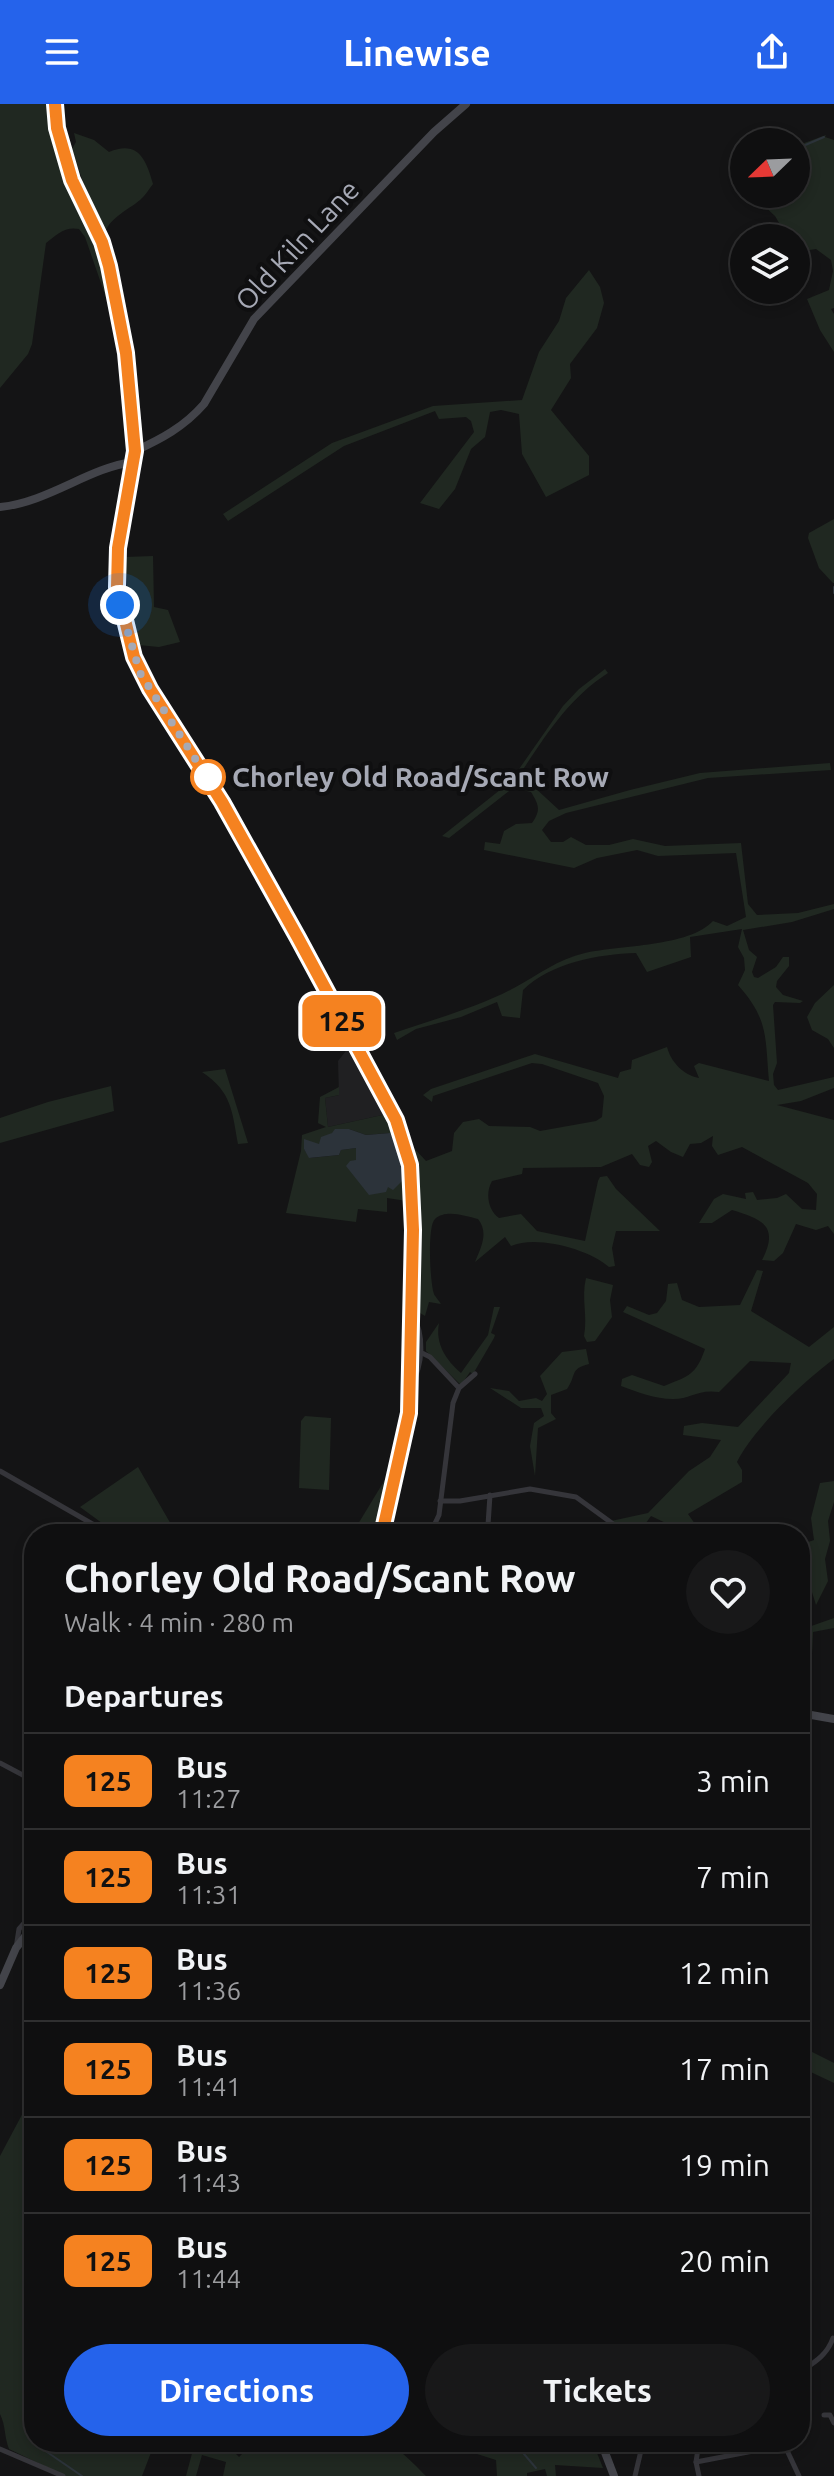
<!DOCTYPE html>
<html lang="en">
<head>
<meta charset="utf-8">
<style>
  :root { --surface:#0f0f10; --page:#181819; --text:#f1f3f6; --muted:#9b9c9f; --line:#2f2f30; --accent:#2563eb }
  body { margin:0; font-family:Ubuntu,sans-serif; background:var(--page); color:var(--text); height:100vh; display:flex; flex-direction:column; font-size:30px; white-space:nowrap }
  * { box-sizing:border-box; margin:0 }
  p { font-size:26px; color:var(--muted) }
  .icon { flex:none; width:44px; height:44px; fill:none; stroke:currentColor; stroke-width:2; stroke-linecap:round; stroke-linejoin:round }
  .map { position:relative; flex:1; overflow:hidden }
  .sheet { position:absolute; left:24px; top:1420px; width:786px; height:928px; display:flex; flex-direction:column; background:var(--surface); border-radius:32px; box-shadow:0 4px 12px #0003,0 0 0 2px var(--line) }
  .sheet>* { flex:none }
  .badge { padding:0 16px; border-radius:12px; font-size:28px; line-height:52px }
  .needle { width:52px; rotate:247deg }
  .tools { position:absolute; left:730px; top:24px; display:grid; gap:16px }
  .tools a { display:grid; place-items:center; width:80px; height:80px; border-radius:50%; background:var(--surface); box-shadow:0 4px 12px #0003,0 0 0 2px var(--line); font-size:40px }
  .you { position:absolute; width:40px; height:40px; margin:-20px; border:6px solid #fff; border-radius:50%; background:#1a73e8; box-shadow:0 0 0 12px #1a73e833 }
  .map>.badge { position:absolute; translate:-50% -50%; box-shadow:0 0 0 4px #fff }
  h2 { padding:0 40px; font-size:30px; line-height:72px }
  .round { display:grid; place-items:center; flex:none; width:84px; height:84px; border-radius:42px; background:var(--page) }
  .summary { display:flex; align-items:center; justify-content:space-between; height:136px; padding:0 40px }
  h1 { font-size:38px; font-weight:700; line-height:60px }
  .action { display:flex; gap:16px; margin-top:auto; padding:16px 40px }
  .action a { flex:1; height:92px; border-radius:48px; background:var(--accent); color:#fff; font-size:32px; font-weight:700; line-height:92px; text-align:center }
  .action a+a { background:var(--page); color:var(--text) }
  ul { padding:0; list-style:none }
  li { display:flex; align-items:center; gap:24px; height:96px; padding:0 40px; border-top:2px solid var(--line) }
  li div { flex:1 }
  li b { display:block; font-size:30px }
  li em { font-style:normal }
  li .badge { min-width:88px; font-weight:700; text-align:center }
  header { display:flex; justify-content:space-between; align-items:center; height:104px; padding:0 40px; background:var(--accent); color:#fff; font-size:36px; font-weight:700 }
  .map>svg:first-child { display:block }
  .built { fill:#202022 }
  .green { fill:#202821; fill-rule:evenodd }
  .water { fill:#2c333a }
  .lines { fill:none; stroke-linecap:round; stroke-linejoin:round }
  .stream { stroke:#2c333a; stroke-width:2 }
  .street { stroke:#35353a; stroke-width:5 }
  .secondary { stroke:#43444a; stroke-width:8 }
  .line-casing { stroke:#fff; stroke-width:18 }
  .line { stroke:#f58220; stroke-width:12 }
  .walk { stroke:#a6a9b5; stroke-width:8; stroke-dasharray:0 14.4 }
  .stop-dot { fill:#fff; stroke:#f58220; stroke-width:4 }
  .labels { text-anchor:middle; stroke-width:8; stroke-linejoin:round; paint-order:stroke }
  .street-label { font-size:28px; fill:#a6a9b5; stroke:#0f0f10 }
  .stop-label { font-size:28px; font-weight:bold; fill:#a6a9b5; stroke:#0f0f10; text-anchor:start }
</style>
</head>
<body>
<header><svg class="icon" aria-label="menu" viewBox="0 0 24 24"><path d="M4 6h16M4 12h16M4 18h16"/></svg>Linewise<svg class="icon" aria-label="share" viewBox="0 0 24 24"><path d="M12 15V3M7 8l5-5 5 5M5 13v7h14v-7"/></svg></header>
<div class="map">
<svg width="834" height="2372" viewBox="0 0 834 2372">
  <rect width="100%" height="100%" fill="#141415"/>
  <path class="built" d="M349,943L387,1010L328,1023L325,994L339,991L338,957Z"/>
  <g class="green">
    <path d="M0,0H50L59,60L96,145L112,211L85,133L79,125C65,122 56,131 46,139L32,240L28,250L0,284Z"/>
    <path d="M74,29L94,36L109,48C138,36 146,55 153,80C149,85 145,92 140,96C128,106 111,113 105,128L82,75L72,45L76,38Z"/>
    <path d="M826,31L825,33L834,36V204L831,205L834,210V248L820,226L807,195L829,186L833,167L831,156L816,145L796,148V134H788L775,112L751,90H796V42Z"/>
    <path d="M589,166L600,183L604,199L597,224L570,260L571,274L551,306L589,352V371L546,393L522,350L519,310L501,306L490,308L485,333L471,345L455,385L439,405L420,399L474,328L471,317L466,313L439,315L435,307L344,342L228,417L223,410L332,339L433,302L522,296L539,248L559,217L566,194Z"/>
    <path d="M834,415V479H833L819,464L808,434L809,429Z"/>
    <path d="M153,452L154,503L168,506L180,538L159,543L139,541L127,482L125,453Z"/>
    <path d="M605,565L608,569C569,594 546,631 520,670L559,706L630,686L700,669L830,659L831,666L708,674L566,709L549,717L542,726L551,738H563L571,733L586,741H609L633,735L665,742L741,739L748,800L757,811L798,809L834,800V805L792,818L743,826L749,846L757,853L752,868L754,873L758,874L776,863L783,853H789V862L777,877L776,883L783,891L803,897L800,899L775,898L773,901L777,959L773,970L774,981L778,986L834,973V984L801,997L777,1001L834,1016V1130L828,1122L816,1126L796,1120L783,1149L774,1157L762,1156C780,1121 761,1115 732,1106L712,1119H699L714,1095L723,1090L746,1095L745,1089L753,1088L757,1096L777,1094L786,1090L802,1105L816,1106L817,1090L808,1079L742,1043L718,1051L712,1042L713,1032L701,1039L690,1040L683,1053L671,1048L656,1037L648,1042L652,1058L649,1063L640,1061L632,1050L601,1063L523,1064L522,1070L492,1077C485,1089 488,1106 499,1114L521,1110L537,1127L585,1137L598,1077L600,1073L607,1072L616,1085L660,1127H616L612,1144L615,1162L609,1163C588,1145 537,1131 511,1142L505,1133L475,1158C481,1143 489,1129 478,1115C465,1112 446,1105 435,1115C427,1122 430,1179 434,1190C434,1191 440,1198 441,1200L429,1198L425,1212L420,1209L413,1061L406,1033L408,1029L413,1043L426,1057L452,1047L454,1029L463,1018L479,1015L489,1022L530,1023L540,1027L596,1017L602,1013L604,992L598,979L542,960L532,959L433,992L432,998L423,991L431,985L535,950L618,974L620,968L631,965L632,956L667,943C671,958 683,971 699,974L694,962L699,959L769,977C765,933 769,916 738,881L745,866L744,854L738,843L742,825L690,833L691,853L647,868L636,849C599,850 550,859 523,886L520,914L502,912L497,898L461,913L416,925L397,936L394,929C434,915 477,904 514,884C538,871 558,855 585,849C620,841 689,843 713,817L727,822L746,813L736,749L658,752L637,746L597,754L574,764L484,746L485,738L500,740L504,727L516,720L532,719C541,706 539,701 531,688L513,684L449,734L442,732L510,678L563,602L579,585Z"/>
    <path d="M834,881V944L828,935L812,926L807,913L815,899Z"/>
    <path d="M225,965L248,1039L238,1040C232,1007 232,988 202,968Z"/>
    <path d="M111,982L114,1007L0,1039V1014L48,998Z"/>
    <path d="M339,983V991L325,994L328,1023L387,1010L403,1052L407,1097L387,1094V1108L358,1105L356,1118L286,1109L301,1047L302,1031L326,1023L318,1019L320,993ZM349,1025L366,1031L389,1029L386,1084L356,1056V1044L341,1046L339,1051L310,1054L304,1045L306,1040L319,1041L332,1029Z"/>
    <path d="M757,1166L763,1167L751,1207L809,1243L834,1223V1255C803,1278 754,1324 737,1358L742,1366V1378L688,1410L700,1427L698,1430H689L651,1412L638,1430H632L611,1417L648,1409L689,1367L710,1353L721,1336L683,1331L684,1322L702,1319L738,1323L789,1269L791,1259L750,1257L719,1288C697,1285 691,1295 673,1295C655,1295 637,1288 621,1282L622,1275L632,1271L664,1282C689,1272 696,1271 705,1245L623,1208L627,1202L649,1211L657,1209L666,1197L668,1180L677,1179L682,1196L699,1203L740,1201Z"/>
    <path d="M586,1174L613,1181L610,1196L612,1213L595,1237L587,1238L584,1232C588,1212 581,1194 586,1174Z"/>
    <path d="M494,1203H500L491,1229L495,1231L494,1234L473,1270L470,1268L461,1281L426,1247V1238L439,1219C435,1240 446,1256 461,1269L488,1231Z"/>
    <path d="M586,1245L589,1260C569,1265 577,1271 567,1285L551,1291V1309L556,1315L538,1324L535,1372L530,1342L534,1319L544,1312L541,1304H521L490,1284L509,1287L519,1297L536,1294L542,1297L547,1290L540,1272L562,1248Z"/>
    <path d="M305,1312L331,1314L329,1386L299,1384L301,1317Z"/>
    <path d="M138,1363L176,1429L201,1421L221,1420L226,1430H117L80,1403Z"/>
    <path d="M392,1364L377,1430H352Z"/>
    <path d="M834,1377V1398L828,1417L830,1437L825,1455L828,1477L816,1501L803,1459H800V1441L814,1436L811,1414L820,1379Z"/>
    <path d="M834,1514V1524L813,1528L811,1572H809L804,1540L809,1535L808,1528L800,1531V1526Z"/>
    <path d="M800,1942L834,1959V1979L800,1963Z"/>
    <path d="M34,1980V2338H155L142,2372H65L9,2345C4,2332 6,2322 0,2310V2052L25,2005Z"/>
    <path d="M195,2338H216L215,2348L235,2349L239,2353L242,2350L239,2344L218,2345L220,2338H273L303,2349H314L343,2340L344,2338C391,2338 393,2338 426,2372H223L226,2358L202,2351L196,2372H186Z"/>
    <path d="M460,2338H565L568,2342L593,2339L603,2364L555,2361L556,2372H547L545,2365L527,2369V2372H497L496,2356L477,2350Z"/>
  </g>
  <path class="water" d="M335,1025H349L366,1031L390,1029L397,1039L403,1076L393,1086L388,1083L386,1088L369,1091L346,1062L350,1057L356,1056V1044L341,1046L339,1051L309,1054L304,1045V1035L319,1040L321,1033L332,1029Z"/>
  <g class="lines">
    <g class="stream">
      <path d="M796,45L824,33"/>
      <path d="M834,483V489"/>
      <path d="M521,2338L524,2350L536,2364"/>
      <path d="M47,2348L82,2372"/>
    </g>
    <g class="street">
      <path d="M420,1248L430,1253L459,1284"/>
      <path d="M411,1278C423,1267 425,1224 412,1214"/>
      <path d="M0,1367L110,1430"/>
      <path d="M440,1397H460L530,1385L576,1393L620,1425"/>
      <path d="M430,1430L439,1411L453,1299L459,1284L475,1270"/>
      <path d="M484,1430L488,1421L490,1391"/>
      <path d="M0,1659L34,1677"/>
      <path d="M16,1844L19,1825L34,1808"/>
      <path d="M800,2268C815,2258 827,2251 833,2234"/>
      <path d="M824,2311H830L834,2319"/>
      <path d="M699,2338L696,2358L699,2372"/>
      <path d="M784,2340L799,2372"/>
      <path d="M0,2345L63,2372"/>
      <path d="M696,2358L785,2341"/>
      <path d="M635,2372L643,2338"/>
    </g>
    <g class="secondary">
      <path d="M55,0L57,24L72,76L102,138L109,162L126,249L135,347L118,444L117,483L134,553L150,585L222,698L298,834L396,1016L410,1061L413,1126L409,1309L382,1430"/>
      <path d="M135,347C161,335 184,323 204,300L254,215L434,28L466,0"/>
      <path d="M0,403C49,398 88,364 133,358"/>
      <path d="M800,1609L834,1615"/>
      <path d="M0,1881L16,1844L34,1821"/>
      <path d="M601,2338L614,2372"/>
    </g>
  </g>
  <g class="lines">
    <g class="line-casing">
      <path id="line" d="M55,0L57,24L72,76L102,138L109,162L126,249L135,347L118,444L117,483L134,553L150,585L222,698L298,834L396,1016L410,1061L413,1126L409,1309L382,1430"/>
    </g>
    <use href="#line" class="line"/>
    <path class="walk" d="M120,501L140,569L212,681L208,673"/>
  </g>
  <circle class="stop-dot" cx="208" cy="673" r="16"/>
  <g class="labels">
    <g class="street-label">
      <text transform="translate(297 141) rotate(-47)" y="10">Old Kiln Lane</text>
    </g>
    <g class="stop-label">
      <text x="232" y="683">Chorley Old Road/Scant Row</text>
    </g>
  </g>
</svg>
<div class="tools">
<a><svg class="needle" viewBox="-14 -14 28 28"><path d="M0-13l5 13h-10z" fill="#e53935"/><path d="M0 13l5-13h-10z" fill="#9b9c9f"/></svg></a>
<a><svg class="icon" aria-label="layers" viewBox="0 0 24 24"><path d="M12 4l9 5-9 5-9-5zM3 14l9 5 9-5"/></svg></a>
</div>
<div class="you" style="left:120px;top:501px"></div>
<b class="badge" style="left:342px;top:917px;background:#f58220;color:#111">125</b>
<section class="sheet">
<div class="summary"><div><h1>Chorley Old Road/Scant Row</h1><p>Walk · 4 min · 280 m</p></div><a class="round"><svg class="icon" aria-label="heart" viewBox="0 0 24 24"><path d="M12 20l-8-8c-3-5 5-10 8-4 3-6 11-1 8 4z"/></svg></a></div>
<h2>Departures</h2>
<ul>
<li><span class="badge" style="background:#f58220;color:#111">125</span><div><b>Bus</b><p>11:27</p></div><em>3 min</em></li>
<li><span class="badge" style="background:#f58220;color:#111">125</span><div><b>Bus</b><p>11:31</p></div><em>7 min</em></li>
<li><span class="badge" style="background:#f58220;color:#111">125</span><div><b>Bus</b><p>11:36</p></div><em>12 min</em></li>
<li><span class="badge" style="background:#f58220;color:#111">125</span><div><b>Bus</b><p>11:41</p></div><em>17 min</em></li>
<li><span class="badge" style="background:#f58220;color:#111">125</span><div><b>Bus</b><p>11:43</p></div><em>19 min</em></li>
<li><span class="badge" style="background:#f58220;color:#111">125</span><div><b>Bus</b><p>11:44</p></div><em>20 min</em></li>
</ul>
<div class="action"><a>Directions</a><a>Tickets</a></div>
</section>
</div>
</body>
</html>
